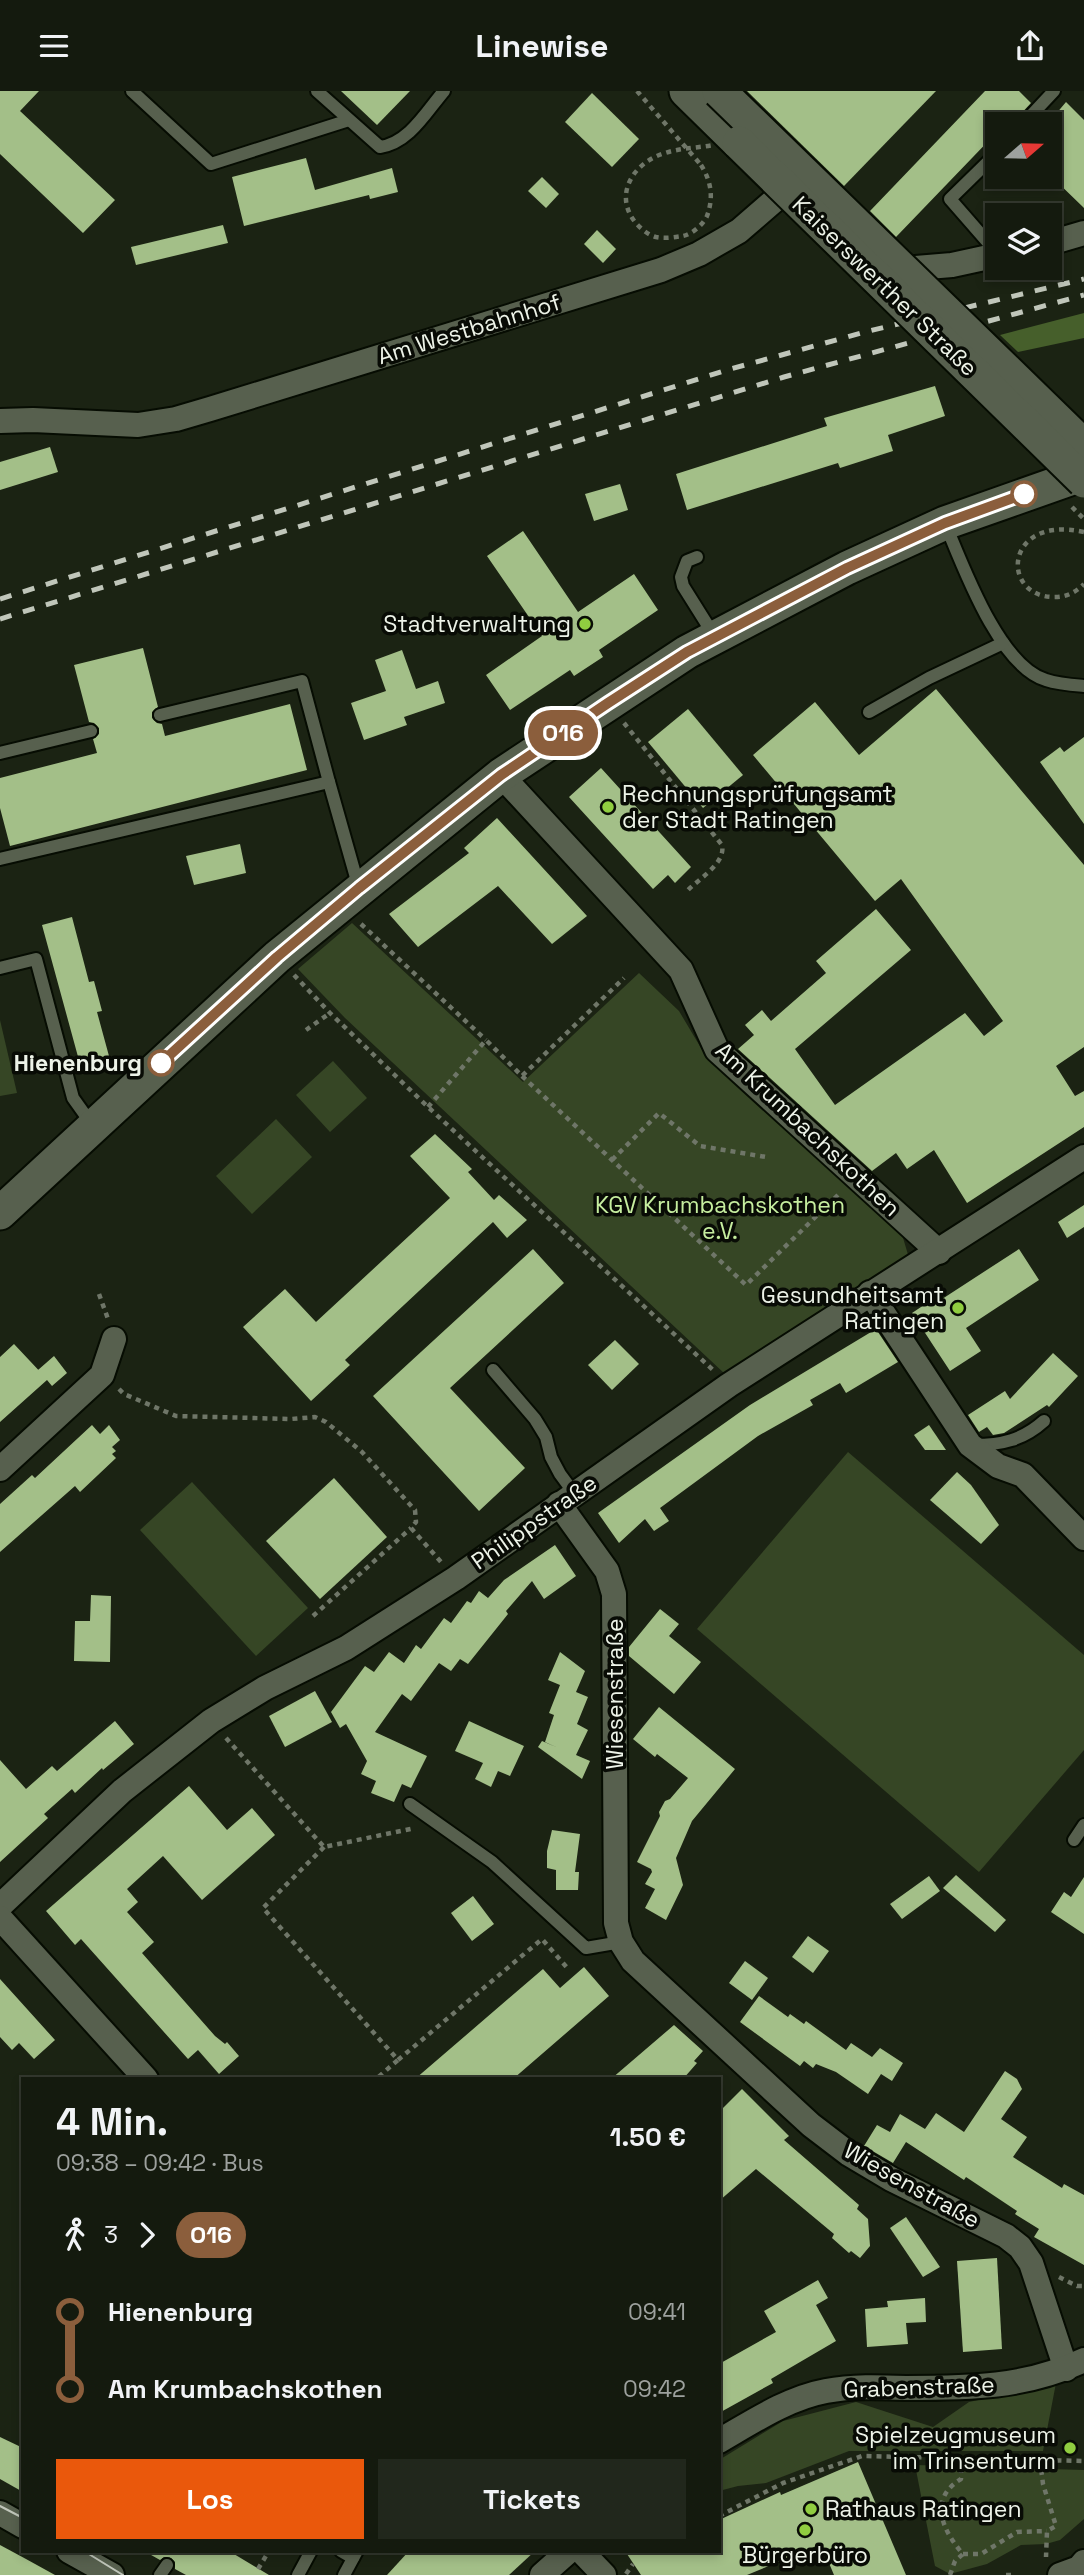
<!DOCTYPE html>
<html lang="de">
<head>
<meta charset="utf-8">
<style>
  :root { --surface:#141a0e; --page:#21271c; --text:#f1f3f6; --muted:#9da19e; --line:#33382e; --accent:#ea580c }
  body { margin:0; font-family:"Space Grotesk",sans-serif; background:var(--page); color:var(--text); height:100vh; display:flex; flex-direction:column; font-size:26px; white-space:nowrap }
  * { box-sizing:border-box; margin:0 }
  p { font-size:23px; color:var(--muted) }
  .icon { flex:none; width:38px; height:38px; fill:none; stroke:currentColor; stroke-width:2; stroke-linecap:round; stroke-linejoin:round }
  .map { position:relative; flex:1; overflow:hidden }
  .details { position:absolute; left:21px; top:1986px; width:700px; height:476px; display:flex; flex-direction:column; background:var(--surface); border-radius:0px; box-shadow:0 4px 10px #0003,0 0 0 2px var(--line) }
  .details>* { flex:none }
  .badge { padding:0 14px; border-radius:23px; font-size:24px; line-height:46px }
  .needle { width:46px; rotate:70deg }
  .fabs { position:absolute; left:985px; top:21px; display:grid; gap:14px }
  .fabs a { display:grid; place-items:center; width:77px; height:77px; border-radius:0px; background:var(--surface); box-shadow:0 4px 10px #0003,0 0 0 2px var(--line); font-size:35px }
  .map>.badge { position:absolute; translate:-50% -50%; box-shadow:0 0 0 4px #fff }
  .legs { display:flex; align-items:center; gap:10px; height:77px; padding:0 35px; font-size:23px }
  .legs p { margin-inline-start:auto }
  .overview { display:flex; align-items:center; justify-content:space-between; height:119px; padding:0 35px }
  h1 { font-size:38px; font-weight:700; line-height:52px }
  .button { display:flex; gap:14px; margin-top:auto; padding:14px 35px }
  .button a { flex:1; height:80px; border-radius:0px; background:var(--accent); color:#fff; font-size:28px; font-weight:700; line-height:80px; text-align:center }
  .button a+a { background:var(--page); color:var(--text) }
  ul { padding:0 35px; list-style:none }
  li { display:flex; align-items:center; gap:24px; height:77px; font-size:26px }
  li i { display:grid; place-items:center; width:10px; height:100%; margin:0 9px; background:currentColor }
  li i::after { content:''; width:18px; height:18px; margin:-9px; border:5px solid; border-radius:50%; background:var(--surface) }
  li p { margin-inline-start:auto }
  li:first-child i { background:linear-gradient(#0000 50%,currentColor 0) }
  li:last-child i { background:linear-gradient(currentColor 50%,#0000 0) }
  header { display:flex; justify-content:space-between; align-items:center; height:91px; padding:0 35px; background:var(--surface); font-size:32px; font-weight:700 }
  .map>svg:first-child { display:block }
  .green { fill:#364625 }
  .forest { fill:#465f2b }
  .building { fill:#a3bf88 }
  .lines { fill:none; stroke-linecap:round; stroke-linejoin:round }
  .service-casing { stroke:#060c02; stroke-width:16 }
  .minor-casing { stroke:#060c02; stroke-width:28 }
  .secondary-casing { stroke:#060c02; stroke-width:37 }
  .path { stroke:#6f7668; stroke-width:4.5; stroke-dasharray:5 5; stroke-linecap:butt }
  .service { stroke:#57604e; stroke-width:12 }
  .minor { stroke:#57604e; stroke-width:24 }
  .secondary { stroke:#57604e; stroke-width:33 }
  .tram { stroke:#c0c6ba; stroke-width:2 }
  .rail { stroke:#c0c6ba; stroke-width:5; stroke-dasharray:12 12; stroke-linecap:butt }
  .secondary-bridge-casing { stroke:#060c02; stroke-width:37; stroke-linecap:butt }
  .path-bridge { stroke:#6f7668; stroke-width:4.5; stroke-dasharray:5 5; stroke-linecap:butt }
  .secondary-bridge { stroke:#57604e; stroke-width:33 }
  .line-1-casing { stroke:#fff; stroke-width:16 }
  .line-1 { stroke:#8b5e3c; stroke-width:10 }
  .stop-1-dot { fill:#fff; stroke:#8b5e3c; stroke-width:3.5 }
  .poi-dot { fill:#90cd40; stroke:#080b05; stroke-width:2.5 }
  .labels { text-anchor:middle; stroke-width:7; stroke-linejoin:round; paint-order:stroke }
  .street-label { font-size:23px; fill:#edf3e8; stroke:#080b05 }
  .poi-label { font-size:23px; fill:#edf3e8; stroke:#080b05; text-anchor:end }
  .stop-label { font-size:23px; font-weight:bold; fill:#edf3e8; stroke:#080b05; text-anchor:end }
  .park-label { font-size:23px; fill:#c6ee9f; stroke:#080b05 }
</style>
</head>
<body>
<header><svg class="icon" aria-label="menu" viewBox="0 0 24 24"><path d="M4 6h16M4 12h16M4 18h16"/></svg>Linewise<svg class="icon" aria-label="share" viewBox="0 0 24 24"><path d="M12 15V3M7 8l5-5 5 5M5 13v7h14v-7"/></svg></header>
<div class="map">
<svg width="1084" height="2484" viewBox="0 0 1084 2484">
  <rect width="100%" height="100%" fill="#1b2313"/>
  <g class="green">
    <path d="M352,832L523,991L639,882L679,920L704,962L901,1140L909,1167L725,1283L345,927L298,878Z"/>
    <path d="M0,929L17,1002L0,1005Z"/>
    <path d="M333,970L367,1007L330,1041L296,1004Z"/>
    <path d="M276,1028L312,1066L252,1123L216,1085Z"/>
    <path d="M848,1361L1084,1564V1659L979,1781L697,1538Z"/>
    <path d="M192,1391L308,1517L256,1565L140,1439Z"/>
    <path d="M1056,2292L1043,2360H849L766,2392L738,2395L719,2400V2369L783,2330L856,2311L933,2336L969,2311Z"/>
    <path d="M915,2374L1084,2379V2428L1060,2449L1046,2453L1021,2454L987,2473L950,2483L935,2475Z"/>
  </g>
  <path class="forest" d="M1084,222V247L1018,261L1000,244Z"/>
  <g class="building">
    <path d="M0,0H39L20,20L115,109L83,142L0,63Z"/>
    <path d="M341,0H410L377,34Z"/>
    <path d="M747,0H936L844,95Z"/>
    <path d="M985,0H1019L1031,12L1017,27L1014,33H998V40L896,146L870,120Z"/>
    <path d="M592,2L639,48L612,76L565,31Z"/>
    <path d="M1066,11L1084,29V117L1050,84V33H1035L1044,24L1050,30Z"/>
    <path d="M306,67L315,99L392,77L398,101L370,108L369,104L244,135L232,86Z"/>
    <path d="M542,86L559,103L546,117L528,100Z"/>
    <path d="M223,134L228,152L136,174L131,156Z"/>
    <path d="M597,139L616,158L603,172L584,153Z"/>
    <path d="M935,295L945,325L888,344L893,360L840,377L838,372L687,419L676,383L827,335L824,327Z"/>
    <path d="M50,356L58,381L0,399V371Z"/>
    <path d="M620,393L628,419L594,430L585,403Z"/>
    <path d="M523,440L578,521L634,483L658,519L599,559L603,566L574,585L570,579L510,619L486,584L542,545L487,465Z"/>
    <path d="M143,557L158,616L152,621V627L157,632L162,633L165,645L290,613L307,679L10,755L0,717V687L97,662L93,648L99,643V637L94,632L89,631L74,574Z"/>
    <path d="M402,559L416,598L438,590L445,612L404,626L407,634L364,649L351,612L386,600L375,569Z"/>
    <path d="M936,598L1084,774V956L1056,975L1075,1005L1084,1000V1036L967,1112L934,1059L907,1078L896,1062L872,1080L738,958L754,944L745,934L762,919L771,930L826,882L816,870L876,818L911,859L795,958L835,1014L965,922L984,945L1003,930L901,788L875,810L753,664L815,611L859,664Z"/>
    <path d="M688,618L743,684L703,717L648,651Z"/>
    <path d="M1084,646V733L1040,671L1060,656L1064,661Z"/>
    <path d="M601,677L691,776L675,792L668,784L653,798L569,706Z"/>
    <path d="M497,727L587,825L552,853L498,795L418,856L389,823L469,762L464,757Z"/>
    <path d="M240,753L246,782L194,794L186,765Z"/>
    <path d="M72,826L89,891L94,890L102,920L97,921L109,965L80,973L42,834Z"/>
    <path d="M435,1043L472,1078L468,1081L494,1109L499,1104L527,1129L507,1147L493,1131L345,1269L350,1274L311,1310L243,1236L285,1198L316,1231L450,1107L410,1065Z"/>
    <path d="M1084,1114V1136L1067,1147L1058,1131Z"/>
    <path d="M533,1158L564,1192L450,1297L525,1377L479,1420L373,1305Z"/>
    <path d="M1019,1158L1039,1189L966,1237L981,1260L950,1280L912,1222L933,1208L936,1212Z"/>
    <path d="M876,1238L898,1271L846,1302L840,1292L810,1309L813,1314L758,1345L660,1417L669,1430L654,1440L645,1428L619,1452L598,1422L750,1314Z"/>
    <path d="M615,1249L639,1273L612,1299L588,1274Z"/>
    <path d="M14,1253L45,1286L38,1279L54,1265L67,1282L52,1295L47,1289L0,1331V1266Z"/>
    <path d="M1053,1262L1078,1285L1049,1316L1047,1314L1004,1342L993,1344L987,1336L979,1341L968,1324L1005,1300L1010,1308Z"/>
    <path d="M92,1334L100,1343L109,1334L120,1349L112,1356L116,1360L112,1363L116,1367L80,1401L75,1395L0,1461V1413L32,1384L35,1387Z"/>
    <path d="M929,1334L946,1359H925L914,1344Z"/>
    <path d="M957,1381L971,1394L999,1434L981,1453L930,1409Z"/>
    <path d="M334,1387L387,1446L320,1508L266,1450Z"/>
    <path d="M555,1454L576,1485L544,1508L532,1490L506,1520L508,1523L468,1573L460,1568L451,1580L439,1572L411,1610L402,1603L375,1641L427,1665L411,1697L402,1693L394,1711L371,1702L376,1690L361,1683L367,1670L346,1633L340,1637L331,1621L365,1575L374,1581L389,1561L404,1572L416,1554L421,1558L444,1527L451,1532L467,1510L471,1512L479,1500L488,1507L504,1489Z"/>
    <path d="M91,1504L111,1505L110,1571L74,1570L75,1530H90Z"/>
    <path d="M660,1518L679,1533L669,1545L701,1571L674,1603L629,1565V1556Z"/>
    <path d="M560,1561L585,1580L576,1601L588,1606L577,1633L588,1639L576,1664L590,1670L582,1688L538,1656L542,1650L556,1656L545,1651L554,1624L549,1622L560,1594L548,1589Z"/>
    <path d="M315,1600L332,1631L285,1656L269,1625Z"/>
    <path d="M659,1616L735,1678L692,1730L676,1767L683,1794L666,1829L645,1817L655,1798L645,1793L652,1781L651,1778L637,1771L660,1725L659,1721L665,1710L670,1708L688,1687L657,1663L655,1666L633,1648Z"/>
    <path d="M115,1630L134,1653L103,1679L102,1677L75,1702L72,1698L44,1723L48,1727L0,1771V1669L26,1698L52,1675L57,1680Z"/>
    <path d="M469,1630L524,1655L510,1685L498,1680L491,1696L475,1688L483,1672L455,1660Z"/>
    <path d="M189,1695L227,1739L252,1717L275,1744L202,1809L163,1765L127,1798L138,1811L127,1821L154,1851L142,1862L215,1945L225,1953L227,1951L239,1965L219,1983L198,1959L188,1968L81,1848L75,1854L46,1820Z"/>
    <path d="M552,1739L580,1743L575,1781H579L578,1799H556V1779L547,1777V1760Z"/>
    <path d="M956,1784L1006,1829L995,1841L943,1797Z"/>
    <path d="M929,1785L940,1800L902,1828L890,1813Z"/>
    <path d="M1084,1786V1843L1051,1821L1064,1801L1071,1806Z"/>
    <path d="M473,1805L494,1833L472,1850L451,1822Z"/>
    <path d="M808,1845L829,1860L813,1882L792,1866Z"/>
    <path d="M745,1870L768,1887L752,1909L729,1892Z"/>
    <path d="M584,1876L609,1905L513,1988H415L543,1878L560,1897Z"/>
    <path d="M0,1888L55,1949L34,1968L19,1952L12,1959L0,1946Z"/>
    <path d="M759,1905L788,1926L790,1923L804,1933L806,1930L846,1959L851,1952L872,1966L880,1957L903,1972L892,1990L881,1983L868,2003L836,1981L816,1973L813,1977L804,1970L800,1975L740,1931Z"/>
    <path d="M674,1934L703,1960L694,1970L697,1972L683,1988H611Z"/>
    <path d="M1005,1980L1017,1988L1022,1998L1001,2028L1027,2046L1013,2066L1062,2097L1064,2093L1084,2104V2174L1034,2146L1039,2138L1015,2123L1017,2120L966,2086L964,2089L906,2051L893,2072L864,2055L877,2034L890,2041L900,2023L925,2038L936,2022L964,2041Z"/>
    <path d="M742,1998L789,2045L784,2049L859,2114L857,2118L868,2128L870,2155L860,2167L851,2160L849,2162L832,2147L834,2143L756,2078L719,2110V2021Z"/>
    <path d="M906,2126L940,2176L923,2186L890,2137Z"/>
    <path d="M997,2167L1002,2258L963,2261L957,2170Z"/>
    <path d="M818,2189L828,2207L816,2214L836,2250L771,2288L773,2292L719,2322V2273L776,2241L764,2220Z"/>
    <path d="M925,2207L926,2231L906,2232L908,2253L867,2256L865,2218L888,2216L887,2210Z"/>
    <path d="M0,2346L23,2357V2401L0,2388Z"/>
    <path d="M858,2371L906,2484H834L821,2453L747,2484H641L625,2460H719V2429L780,2401L781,2404Z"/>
    <path d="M0,2454L26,2468L55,2484H0Z"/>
    <path d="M144,2460H229L269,2484H186L175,2478V2471L171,2467L164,2466L160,2469Z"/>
    <path d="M409,2460H535L509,2484H387Z"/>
  </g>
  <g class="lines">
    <g class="service-casing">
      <g id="service">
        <path d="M132,0L211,73L349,29"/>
        <path d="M317,0L380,56C409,52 426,21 444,0"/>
        <path d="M1023,33L1054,0"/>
        <path d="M998,61L950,108L998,163"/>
        <path d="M945,432C963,475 999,575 1046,589C1058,593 1072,594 1084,595"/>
        <path d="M697,466L687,470L681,486L683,495L715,546"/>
        <path d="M869,621L929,587L1003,552"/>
        <path d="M0,662L91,640"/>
        <path d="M329,691L359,797"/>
        <path d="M0,768L329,691L302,590L160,624"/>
        <path d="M0,877L36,868L73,1007L93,1035"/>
        <path d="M493,1279L535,1328L546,1346L551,1366L560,1383L574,1402"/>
        <path d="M974,1354C1001,1354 1023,1349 1044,1330"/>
        <path d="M410,1713L492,1771L586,1857L621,1851"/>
        <path d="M1074,1749L1084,1734"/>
        <path d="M341,2460L353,2467"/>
        <path d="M160,2484L167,2474"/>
        <path d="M298,2484L311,2460"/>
        <path d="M344,2484L357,2460"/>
      </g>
    </g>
    <g class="minor-casing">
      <g id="minor">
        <path d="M1050,152L1084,142"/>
        <path d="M891,179L952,174L998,164"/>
        <path d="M0,330L33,329L138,334L176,328L210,318L661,179L699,163L739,140L791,95"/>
        <path d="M501,684L681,879L717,959L939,1161"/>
        <path d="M870,1202L970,1354L998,1375L1023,1384L1084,1447"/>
        <path d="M0,1378L102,1284L114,1248"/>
        <path d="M559,1413L607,1480L614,1503L616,1832L621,1851L633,1870L811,2034L849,2063L891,2088L1006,2145L1020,2156L1031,2172L1066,2278"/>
        <path d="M0,1815L122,1700L211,1630L265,1597L346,1557L456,1487L729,1294L1084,1066"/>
        <path d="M0,1827L146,1988"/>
        <path d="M719,2350C752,2331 788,2307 826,2300C852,2295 879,2296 906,2297C969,2297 1025,2297 1084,2269"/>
        <path d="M0,2422L23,2435"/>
        <path d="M69,2460L112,2484"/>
        <path d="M581,2460L604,2484"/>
        <path d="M542,2484L569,2460"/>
        <path d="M1060,2484L1079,2477L1084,2471"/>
      </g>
    </g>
    <g class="secondary-casing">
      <g id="secondary">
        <path d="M686,0L739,52"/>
        <path d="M0,1122L277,866L501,684L687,561L847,477L945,432L1084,383"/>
      </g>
    </g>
    <g class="path">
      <path d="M637,0L701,74"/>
      <path d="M1072,416L1084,428"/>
      <path d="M1084,441C1003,423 1000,507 1055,506C1067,506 1076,501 1084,493"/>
      <path d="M624,632L722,754C726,772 700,787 688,799"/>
      <path d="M361,833L486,949"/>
      <path d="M294,884L330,922L428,1016L713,1279"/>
      <path d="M306,939L330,922"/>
      <path d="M522,985L746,1194L841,1101"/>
      <path d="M428,1016L486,949L522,985L624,887"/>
      <path d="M612,1069L659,1022L700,1055L766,1066"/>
      <path d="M99,1203L108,1228"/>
      <path d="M119,1298L124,1303L176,1325L291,1328L315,1326L326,1331L362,1361L415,1419L416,1431L411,1437L442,1472"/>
      <path d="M313,1525L411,1437"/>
      <path d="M226,1647L324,1756L415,1737"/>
      <path d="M324,1756L263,1817L398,1969L376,1988"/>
      <path d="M398,1969L542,1848L569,1879"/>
      <path d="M1059,2186L1077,2195H1084"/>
      <path d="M1040,2369L1043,2393L1056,2435L1047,2440L1046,2466"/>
      <path d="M719,2425L783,2392L862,2365L1084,2370"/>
      <path d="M963,2463H981L1017,2441L1047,2440"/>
      <path d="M258,2478L269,2460"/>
      <path d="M626,2483L633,2473"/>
      <path d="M950,2484L955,2470L963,2463C942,2439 928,2408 961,2388V2367"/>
      <path d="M1006,2484H1012"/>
    </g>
    <use href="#service" class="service"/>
    <use href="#minor" class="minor"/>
    <use href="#secondary" class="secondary"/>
    <g class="tram">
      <path d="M0,2415L23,2427"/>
      <path d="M84,2460L123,2484"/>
    </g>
    <g class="rail">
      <path d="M0,508L727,279L865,241L1084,188"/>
      <path d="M0,528L784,286L1084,204"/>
    </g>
    <g class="secondary-bridge-casing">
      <g id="secondary-bridge">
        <path d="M719,0L1084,355"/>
        <path d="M739,52L1084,390"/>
      </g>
    </g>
    <path class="path-bridge" d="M701,74C711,90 714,106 707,125C703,134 692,143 683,145C675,146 665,148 656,146C648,144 640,137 635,131C613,103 634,71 665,62C680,57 697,57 713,54L714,56"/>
    <use href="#secondary-bridge" class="secondary-bridge"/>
  </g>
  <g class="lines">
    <g class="line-1-casing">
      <path id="line-1" d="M161,972L277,866L359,797L501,684L608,612L687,561L847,477L945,432L1024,403"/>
    </g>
    <use href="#line-1" class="line-1"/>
  </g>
  <g class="stop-1-dot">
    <circle cx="1024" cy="403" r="12"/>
    <circle cx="161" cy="972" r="12"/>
  </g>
  <g class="poi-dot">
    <circle cx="585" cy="533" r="7"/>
    <circle cx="608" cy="716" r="7"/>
    <circle cx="958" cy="1217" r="7"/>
    <circle cx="1070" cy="2357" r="7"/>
    <circle cx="811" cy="2418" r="7"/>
    <circle cx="805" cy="2439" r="7"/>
  </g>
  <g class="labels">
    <g class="street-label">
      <text transform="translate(885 195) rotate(44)" y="8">Kaiserswerther Straße</text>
      <text transform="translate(469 238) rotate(-17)" y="8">Am Westbahnhof</text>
      <text transform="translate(808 1038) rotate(43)" y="8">Am Krumbachskothen</text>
      <text transform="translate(534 1431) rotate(-35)" y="8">Philippstraße</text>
      <text transform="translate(615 1603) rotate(-90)" y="8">Wiesenstraße</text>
      <text transform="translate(912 2094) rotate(29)" y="8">Wiesenstraße</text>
      <text transform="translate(919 2296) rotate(-2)" y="8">Grabenstraße</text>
    </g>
    <g class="poi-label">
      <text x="571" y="541">Stadtverwaltung</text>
      <text x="622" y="711" text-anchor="start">Rechnungsprüfungsamt<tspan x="622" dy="26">der Stadt Ratingen</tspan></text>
      <text x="944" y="1212">Gesundheitsamt<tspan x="944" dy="26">Ratingen</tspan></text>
      <text x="1056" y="2352">Spielzeugmuseum<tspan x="1056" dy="26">im Trinsenturm</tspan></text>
      <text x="825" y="2426" text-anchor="start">Rathaus Ratingen</text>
      <text x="805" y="2472" text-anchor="middle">Bürgerbüro</text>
    </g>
    <g class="stop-label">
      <text x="142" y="980">Hienenburg</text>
    </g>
    <g class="park-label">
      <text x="720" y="1122">KGV Krumbachskothen<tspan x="720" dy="26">e.V.</tspan></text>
    </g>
  </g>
</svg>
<div class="fabs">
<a><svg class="needle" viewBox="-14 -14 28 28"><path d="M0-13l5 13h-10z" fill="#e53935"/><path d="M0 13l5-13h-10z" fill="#9da19e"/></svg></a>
<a><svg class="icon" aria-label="layers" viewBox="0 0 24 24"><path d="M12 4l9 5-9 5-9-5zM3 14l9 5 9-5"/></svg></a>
</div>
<b class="badge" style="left:563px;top:642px;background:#8b5e3c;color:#fff">O16</b>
<section class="details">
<div class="overview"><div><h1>4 Min.</h1><p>09:38 – 09:42 · Bus</p></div><b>1.50 €</b></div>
<div class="legs"><svg class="icon" aria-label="walk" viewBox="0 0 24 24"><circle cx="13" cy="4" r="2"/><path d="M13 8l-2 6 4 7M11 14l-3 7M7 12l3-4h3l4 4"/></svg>3<svg class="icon" aria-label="forward" viewBox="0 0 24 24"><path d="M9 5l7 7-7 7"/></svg><b class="badge" style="background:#8b5e3c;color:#fff">O16</b></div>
<ul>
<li><i style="color:#8b5e3c"></i><b>Hienenburg</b><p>09:41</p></li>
<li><i style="color:#8b5e3c"></i><b>Am Krumbachskothen</b><p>09:42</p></li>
</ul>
<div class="button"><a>Los</a><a>Tickets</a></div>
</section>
</div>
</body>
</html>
